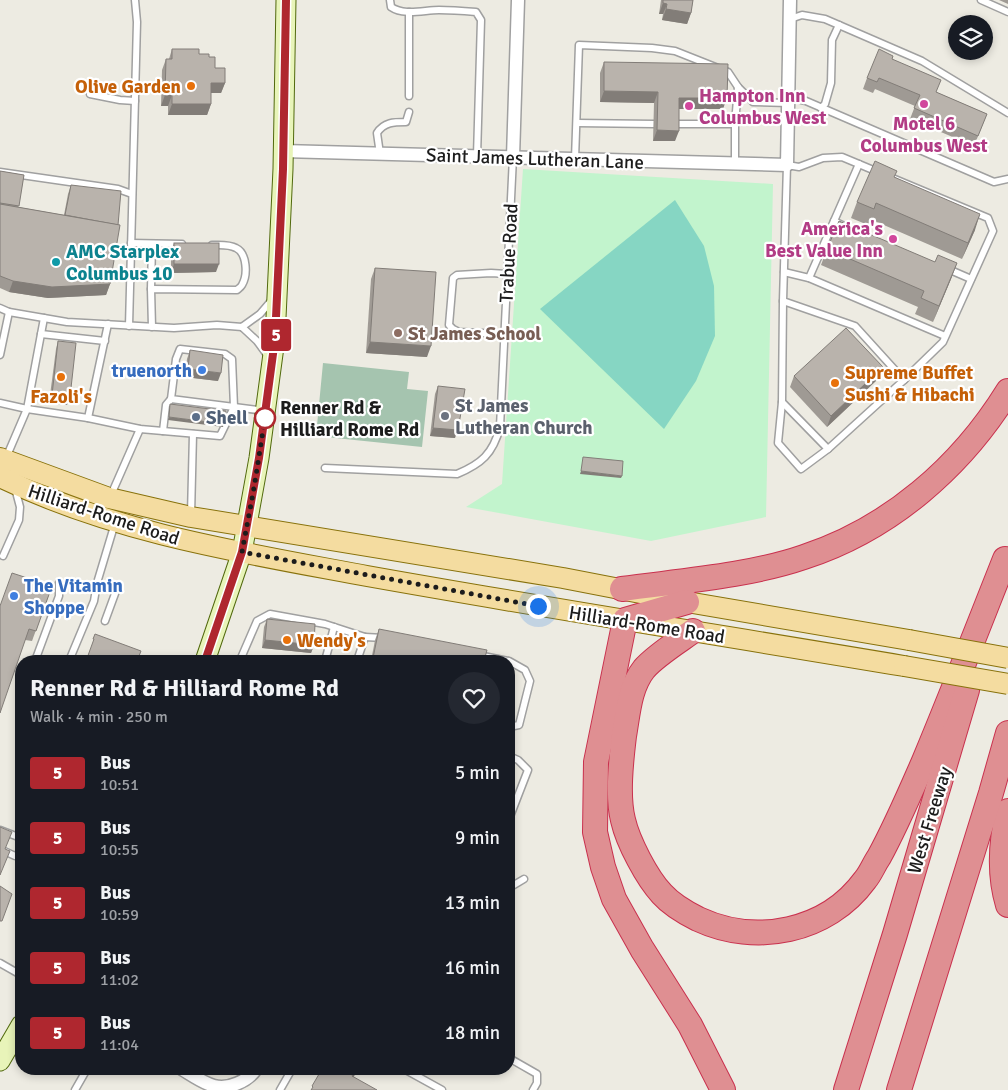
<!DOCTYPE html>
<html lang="en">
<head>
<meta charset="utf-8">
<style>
  :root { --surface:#171b24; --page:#242831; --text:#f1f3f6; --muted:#9ea1a6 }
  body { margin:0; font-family:Signika,sans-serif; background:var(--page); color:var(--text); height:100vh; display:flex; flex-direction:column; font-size:19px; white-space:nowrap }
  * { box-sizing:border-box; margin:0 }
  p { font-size:16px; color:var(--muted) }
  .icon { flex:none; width:28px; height:28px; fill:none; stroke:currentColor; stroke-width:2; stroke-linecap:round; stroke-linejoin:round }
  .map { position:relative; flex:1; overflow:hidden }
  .sheet { position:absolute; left:15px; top:655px; width:500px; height:420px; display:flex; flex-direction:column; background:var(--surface); border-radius:20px; box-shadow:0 2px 8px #0003 }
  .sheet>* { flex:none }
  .badge { padding:0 10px; border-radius:4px; font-size:18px; line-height:32px }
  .buttons { position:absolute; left:948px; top:15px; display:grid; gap:10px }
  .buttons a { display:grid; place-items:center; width:45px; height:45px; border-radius:50%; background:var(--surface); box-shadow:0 2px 8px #0003; font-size:25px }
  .you { position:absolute; width:25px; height:25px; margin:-12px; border:4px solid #fff; border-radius:50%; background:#1a73e8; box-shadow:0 0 0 8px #1a73e833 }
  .map>.badge { position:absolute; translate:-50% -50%; box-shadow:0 0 0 2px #fff }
  .round { display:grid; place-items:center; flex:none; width:52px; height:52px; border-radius:26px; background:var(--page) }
  .summary { display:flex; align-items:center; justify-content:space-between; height:85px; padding:0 15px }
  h1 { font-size:24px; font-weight:700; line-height:38px }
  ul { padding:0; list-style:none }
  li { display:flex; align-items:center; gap:15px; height:65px; padding:0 15px }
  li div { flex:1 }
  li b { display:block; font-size:19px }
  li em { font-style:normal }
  li .badge { min-width:55px; font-weight:700; text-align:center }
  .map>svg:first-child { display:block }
  .cemetery { fill:#a5c4af }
  .park { fill:#c2f4cd }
  .pitch { fill:#86d6c3 }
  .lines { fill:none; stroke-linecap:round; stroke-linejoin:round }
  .service-casing { stroke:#a0a0a0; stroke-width:9 }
  .minor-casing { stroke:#a0a0a0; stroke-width:15 }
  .secondary-casing { stroke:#51690d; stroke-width:21 }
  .primary-casing { stroke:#88720c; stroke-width:22 }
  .motorway-casing { stroke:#c9314e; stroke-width:26 }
  .service { stroke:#fff; stroke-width:6 }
  .minor { stroke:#fff; stroke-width:12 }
  .secondary { stroke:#e8f4b9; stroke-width:19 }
  .primary { stroke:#f4dca0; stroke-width:20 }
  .motorway { stroke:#df8f92; stroke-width:24 }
  .primary-bridge-casing { stroke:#88720c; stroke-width:22; stroke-linecap:butt }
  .primary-bridge { stroke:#f4dca0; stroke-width:20 }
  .wall { fill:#9f9a94 }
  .shaded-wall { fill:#827d78 }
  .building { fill:#b9b3ac; stroke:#827d78 }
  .line-casing { stroke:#fff; stroke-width:11 }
  .line { stroke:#af272f; stroke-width:8 }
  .walk { stroke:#1c1c1c; stroke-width:5; stroke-dasharray:0 9 }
  .food-dot { fill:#e8710a; stroke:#fff; stroke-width:2 }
  .hotel-dot { fill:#d1479c; stroke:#fff; stroke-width:2 }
  .culture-dot { fill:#0f9aa8; stroke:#fff; stroke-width:2 }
  .education-dot { fill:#8d6e63; stroke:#fff; stroke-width:2 }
  .shop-dot { fill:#3f7fe0; stroke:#fff; stroke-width:2 }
  .worship-dot { fill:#6b7280; stroke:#fff; stroke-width:2 }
  .service-dot { fill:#5c6f8a; stroke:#fff; stroke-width:2 }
  .stop-dot { fill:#fff; stroke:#af272f; stroke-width:2.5 }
  .labels { text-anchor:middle; stroke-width:4.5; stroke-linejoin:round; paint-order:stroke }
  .food-label { font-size:19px; font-weight:bold; fill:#c56008; stroke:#fff; text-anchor:start }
  .hotel-label { font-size:19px; font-weight:bold; fill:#b23c85; stroke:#fff; text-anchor:start }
  .street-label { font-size:19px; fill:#1c1c1c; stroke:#fff }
  .culture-label { font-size:19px; font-weight:bold; fill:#0d838f; stroke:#fff; text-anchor:start }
  .education-label { font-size:19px; font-weight:bold; fill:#785e54; stroke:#fff; text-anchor:start }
  .shop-label { font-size:19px; font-weight:bold; fill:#366cbe; stroke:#fff; text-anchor:end }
  .worship-label { font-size:19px; font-weight:bold; fill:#5b616d; stroke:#fff; text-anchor:start }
  .stop-label { font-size:19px; font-weight:bold; fill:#1c1c1c; stroke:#fff; text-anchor:start }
  .service-label { font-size:19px; font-weight:bold; fill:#4e5e75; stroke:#fff; text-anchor:start }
</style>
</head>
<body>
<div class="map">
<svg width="1008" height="1090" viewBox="0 0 1008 1090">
  <rect width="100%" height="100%" fill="#edebe2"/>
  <path class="cemetery" d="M323,363L409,372L407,389L428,391L422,447L316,436Z"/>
  <path class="park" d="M523,169L773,184L766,517L651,541L466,507L502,484Z"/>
  <path class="pitch" d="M675,200L704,246L714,286L715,336L696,381L664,429L540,309Z"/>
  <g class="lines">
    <g class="service-casing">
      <g id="service">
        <path d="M390,0L391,7C404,16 424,10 439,10C451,10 464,11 476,12L481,20L477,156"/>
        <path d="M981,0L1008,12"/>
        <path d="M790,19L802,15L825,19L922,61L1008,113"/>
        <path d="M90,94L120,100L135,101"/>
        <path d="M409,96V12"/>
        <path d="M788,97L806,101L994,182L1008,179"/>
        <path d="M821,108L825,104L831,83L832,40L839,25"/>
        <path d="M577,123L654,124"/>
        <path d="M675,124H735L738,87"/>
        <path d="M735,124V164"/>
        <path d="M380,154L377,133C384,122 394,122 406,122L409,112"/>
        <path d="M842,157L988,218L993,231L943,342L904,380L855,326L783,301L787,165L799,167L823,158Z"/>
        <path d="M575,159L579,45L652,48L675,51L728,72L738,87L753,102L788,103"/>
        <path d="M0,172L118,189L132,194"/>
        <path d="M834,221L846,227"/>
        <path d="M131,243L182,244"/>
        <path d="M948,269L971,279"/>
        <path d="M784,272L809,278L945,336"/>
        <path d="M809,278L859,164"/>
        <path d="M151,289L152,244"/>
        <path d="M783,301L782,402L828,449L904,380"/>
        <path d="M0,308L9,312L67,322L174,328L217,325L242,327"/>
        <path d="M129,326L137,22L135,0"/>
        <path d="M152,327L151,289L237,290C238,289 241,287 242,285C248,275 247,253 236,248C229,244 220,245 212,245"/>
        <path d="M242,327L260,314L272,300"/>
        <path d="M242,327L257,341L268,356"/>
        <path d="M41,334L105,341"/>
        <path d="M505,334L459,332L453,329L449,325L453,278L457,275L491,273L507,274"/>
        <path d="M180,349L225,354L232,359L234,407L171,399L176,359Z"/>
        <path d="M0,355L9,312"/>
        <path d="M782,402L778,443L801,469L828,449"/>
        <path d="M0,403L27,409L88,418L140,429L220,436L234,407L265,411"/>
        <path d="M88,418L108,324"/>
        <path d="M163,431L166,405L171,399"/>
        <path d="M6,458L27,409L44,318"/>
        <path d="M325,468L457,474C481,464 493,454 500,427L513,157"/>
        <path d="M111,495L140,429"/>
        <path d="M191,515L193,434"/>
        <path d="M3,556L19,520L20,507L15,488"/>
        <path d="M105,621L116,591L97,583L115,523"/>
        <path d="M365,637L384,638"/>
        <path d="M478,655L508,661"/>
        <path d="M35,661L59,596V583"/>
        <path d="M69,661L94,601L97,583"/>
        <path d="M242,661L241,658L257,621L270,614L325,624L365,637L357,661"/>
        <path d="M325,661L334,627"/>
        <path d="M509,661L525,670L530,681L519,725L509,727"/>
        <path d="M509,756L518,760L528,770L509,819"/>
        <path d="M0,830L21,838"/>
        <path d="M0,849L15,856L21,852"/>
        <path d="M509,888L524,879"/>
        <path d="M0,963L21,975"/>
        <path d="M509,1058L537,1074V1083L533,1090"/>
        <path d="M404,1069L442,1090"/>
        <path d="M75,1090L87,1069"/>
        <path d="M280,1090L292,1069"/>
      </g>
    </g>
    <g class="minor-casing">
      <g id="minor">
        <path d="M283,151L787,165L790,0"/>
        <path d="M513,157L518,0"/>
        <path d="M182,1069C192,1075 203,1083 214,1086C228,1090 248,1081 256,1069"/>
      </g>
    </g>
    <g class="secondary-casing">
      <g id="secondary">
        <path d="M205,661L242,552L259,458L275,339L283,169L286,0"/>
        <path d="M0,1061L21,1025"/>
      </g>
    </g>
    <g class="primary-casing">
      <g id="primary">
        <path d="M0,458L109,498L191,517L563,578L687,602L909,640"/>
        <path d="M0,477C114,533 244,553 367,576C546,608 725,636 904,666"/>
      </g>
    </g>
    <g class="motorway-casing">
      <g id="motorway">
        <path d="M622,589C680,581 749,576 804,557C890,529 961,467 1008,391"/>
        <path d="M687,602L625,620L596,762L595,832L603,867L614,899L642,949L690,1025L723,1090"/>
        <path d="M693,631C679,641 655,656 644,669C629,688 628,714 624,736C621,761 617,796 623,820C628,842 647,878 662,894C671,904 686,913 698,919C756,946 827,932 865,880C871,873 874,864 879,857C896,826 910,793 924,761C952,694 978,627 1005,559"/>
        <path d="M1008,811C1001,841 999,875 1008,905"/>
        <path d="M846,1090L895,934L967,690"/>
        <path d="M899,1090L991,793L1008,733"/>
      </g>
    </g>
    <use href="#service" class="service"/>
    <use href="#minor" class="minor"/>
    <use href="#secondary" class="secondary"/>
    <use href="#primary" class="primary"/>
    <use href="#motorway" class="motorway"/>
    <g class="primary-bridge-casing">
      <g id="primary-bridge">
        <path d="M909,640L1008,658"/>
        <path d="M904,666L1008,684"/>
      </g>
    </g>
    <use href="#primary-bridge" class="primary-bridge"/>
  </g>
  <g class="wall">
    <path d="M661,0H693L691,13L687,24L662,20L663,14H659Z"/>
    <path d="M999,0H1008V4Z"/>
    <path d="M172,49L199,54L225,83L221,93H211V104L207,115H168V106H161L162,70L166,59H169Z"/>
    <path d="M892,59L936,92L987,114L974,146L910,119L915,106L875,89L873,93L863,89L867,78Z"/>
    <path d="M604,62L723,109H679L675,141H653L654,103L600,102V73Z"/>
    <path d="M0,171L24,175L18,207L64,215L68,194L71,185L110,284L106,295L48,298L9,292L0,288Z"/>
    <path d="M895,177L975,230L962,259L870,219L868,225L851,218L857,202Z"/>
    <path d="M174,243L216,272L171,273V251Z"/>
    <path d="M827,249L935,262L957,263L951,279L933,322L915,314L918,307L821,265Z"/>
    <path d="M375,268L427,357L366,353L371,279Z"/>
    <path d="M58,341L67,405L49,403L56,349Z"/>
    <path d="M190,350L218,381L185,377L187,359Z"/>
    <path d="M794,376L879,378L827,427L790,387Z"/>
    <path d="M438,386L455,438L430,436L435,394Z"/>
    <path d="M52,586L32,641L25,640L0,606Z"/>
    <path d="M267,619L314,645L311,653L262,648L264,627Z"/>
    <path d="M379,629L484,661H371L375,640Z"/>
  </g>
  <g class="shaded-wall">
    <path d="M663,3L667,4L663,14H659Z"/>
    <path d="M666,9L691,13L687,24L662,20Z"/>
    <path d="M211,83H225L221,93H207Z"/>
    <path d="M604,91L658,92L654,103L600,102Z"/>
    <path d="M165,95H172L168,106H161Z"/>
    <path d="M679,98H727L723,109H675Z"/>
    <path d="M172,104H211L207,115H168Z"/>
    <path d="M657,130L679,131L675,141H653Z"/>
    <path d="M980,214L975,230L962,259L968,243Z"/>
    <path d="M957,263L951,279L933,322L939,306Z"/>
    <path d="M174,264H219L216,272L171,273Z"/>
    <path d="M13,281L110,284L106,295L48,298L9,292Z"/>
    <path d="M370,342L431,346L427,357L366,353Z"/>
    <path d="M883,367L879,378L827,427L831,416Z"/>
    <path d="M188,369L221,373L218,381L185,377Z"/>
    <path d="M52,395L70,397L67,405L49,403Z"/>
    <path d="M169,417L224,424L223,427L168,420Z"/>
    <path d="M433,428L458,430L455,438L430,436Z"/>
    <path d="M581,471L622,476L621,478L580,474Z"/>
    <path d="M265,640L314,645L311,653L262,648Z"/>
    <path d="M356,1069H358L357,1071L348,1087L352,1076Z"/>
  </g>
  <g class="building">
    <path d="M663,0H693L691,13L666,9L667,4L663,3Z"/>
    <path d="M172,49H199V54H209V57H215V68H225V83H211V104H172V95H165L166,59H172Z"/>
    <path d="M879,49L893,56L892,59L941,80L936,92L987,114L978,136L914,108L920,95L879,78L877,82L867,78Z"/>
    <path d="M604,62L728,64L727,98H679V131L657,130L658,92L604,91Z"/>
    <path d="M875,161L897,171L894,177L980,214L968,243L876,203L874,209L857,202Z"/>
    <path d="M0,171L24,175L19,206L0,203Z"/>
    <path d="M71,185L121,191L118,225L65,215Z"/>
    <path d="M0,204L120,225L110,284L52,287L13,281L0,276Z"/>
    <path d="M839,221L935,262L938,255L957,263L939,306L921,298L924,291L827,249Z"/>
    <rect x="174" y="243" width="45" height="21"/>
    <path d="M375,268L436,272L431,346L370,342Z"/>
    <path d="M846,328L883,367L831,416L794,376Z"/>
    <path d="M58,341L76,343L70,397L52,395Z"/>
    <path d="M190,350L223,355L221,373L188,369Z"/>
    <path d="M438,386L465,389L458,430L433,428Z"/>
    <path d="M170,404L226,411L224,424L169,417Z"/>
    <path d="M583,457L623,461L622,476L581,471Z"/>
    <path d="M12,573L52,586L36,631L29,629L0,713V606Z"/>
    <path d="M267,619L315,624L314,645L265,640Z"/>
    <path d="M379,629L487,650L484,661H385L373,658Z"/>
    <path d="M95,634L141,651L137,661H86L94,639H93Z"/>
    <path d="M0,827L12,832L5,849L10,851L0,875Z"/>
    <path d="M0,886L12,894L2,921H0Z"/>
    <path d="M322,1069H356L352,1076L377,1090H311L313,1087L312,1086Z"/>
  </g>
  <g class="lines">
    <g class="line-casing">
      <path id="line" d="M205,661L242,552L259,458L275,339L283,169L286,0"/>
    </g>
    <use href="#line" class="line"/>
    <path class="walk" d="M265,418L254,488L242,552L538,606"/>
  </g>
  <g class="food-dot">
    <circle cx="191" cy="86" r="5"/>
    <circle cx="61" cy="377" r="5"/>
    <circle cx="835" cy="383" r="5"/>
    <circle cx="287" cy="640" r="5"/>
  </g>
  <g class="hotel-dot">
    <circle cx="924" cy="104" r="5"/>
    <circle cx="689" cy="106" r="5"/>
    <circle cx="893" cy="239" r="5"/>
  </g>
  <circle class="culture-dot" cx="56" cy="262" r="5"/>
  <circle class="education-dot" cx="398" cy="333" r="5"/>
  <g class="shop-dot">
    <circle cx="202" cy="370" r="5"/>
    <circle cx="14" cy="596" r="5"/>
  </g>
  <circle class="worship-dot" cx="445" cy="416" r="5"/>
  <circle class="service-dot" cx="196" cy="417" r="5"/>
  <circle class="stop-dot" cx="265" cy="418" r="10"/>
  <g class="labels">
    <g class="food-label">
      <text x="181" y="93" text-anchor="end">Olive Garden</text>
      <text x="845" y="379">Supreme Buffet<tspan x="845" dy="22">Sushi &amp; Hibachi</tspan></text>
      <text x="61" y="403" text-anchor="middle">Fazoli's</text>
      <text x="297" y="647">Wendy's</text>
    </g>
    <g class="hotel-label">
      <text x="699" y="102">Hampton Inn<tspan x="699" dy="22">Columbus West</tspan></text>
      <text x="924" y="130" text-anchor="middle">Motel 6<tspan x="924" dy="22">Columbus West</tspan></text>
      <text x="883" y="235" text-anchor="end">America's<tspan x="883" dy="22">Best Value Inn</tspan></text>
    </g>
    <g class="street-label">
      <text transform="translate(535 158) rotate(2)" y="7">Saint James Lutheran Lane</text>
      <text transform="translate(508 253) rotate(-87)" y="7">Trabue Road</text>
      <text transform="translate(104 514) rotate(18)" y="7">Hilliard-Rome Road</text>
      <text transform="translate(647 624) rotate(9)" y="7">Hilliard-Rome Road</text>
      <text transform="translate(929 820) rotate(-73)" y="7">West Freeway</text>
    </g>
    <g class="culture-label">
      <text x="66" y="258">AMC Starplex<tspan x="66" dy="22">Columbus 10</tspan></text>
    </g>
    <g class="education-label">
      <text x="408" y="340">St James School</text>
    </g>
    <g class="shop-label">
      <text x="192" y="377">truenorth</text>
      <text x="24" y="592" text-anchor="start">The Vitamin<tspan x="24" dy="22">Shoppe</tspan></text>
    </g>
    <g class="worship-label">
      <text x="455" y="412">St James<tspan x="455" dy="22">Lutheran Church</tspan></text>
    </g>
    <g class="stop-label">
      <text x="280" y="414">Renner Rd &amp;<tspan x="280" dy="22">Hilliard Rome Rd</tspan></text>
    </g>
    <g class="service-label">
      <text x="206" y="424">Shell</text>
    </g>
  </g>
</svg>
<div class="buttons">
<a><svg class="icon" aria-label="layers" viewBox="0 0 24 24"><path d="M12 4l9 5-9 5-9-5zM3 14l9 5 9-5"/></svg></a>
</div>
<div class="you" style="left:538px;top:606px"></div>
<b class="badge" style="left:276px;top:335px;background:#af272f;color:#fff">5</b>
<section class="sheet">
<div class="summary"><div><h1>Renner Rd &amp; Hilliard Rome Rd</h1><p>Walk · 4 min · 250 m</p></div><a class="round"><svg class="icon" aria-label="heart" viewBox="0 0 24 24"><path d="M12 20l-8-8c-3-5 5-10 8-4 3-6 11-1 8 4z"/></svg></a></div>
<ul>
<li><span class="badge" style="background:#af272f;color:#fff">5</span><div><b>Bus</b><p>10:51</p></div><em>5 min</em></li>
<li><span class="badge" style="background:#af272f;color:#fff">5</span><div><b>Bus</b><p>10:55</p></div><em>9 min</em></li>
<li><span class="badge" style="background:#af272f;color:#fff">5</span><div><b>Bus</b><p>10:59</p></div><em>13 min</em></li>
<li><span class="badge" style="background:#af272f;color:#fff">5</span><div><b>Bus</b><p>11:02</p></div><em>16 min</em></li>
<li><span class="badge" style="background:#af272f;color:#fff">5</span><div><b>Bus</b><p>11:04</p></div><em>18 min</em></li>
</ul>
</section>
</div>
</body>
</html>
